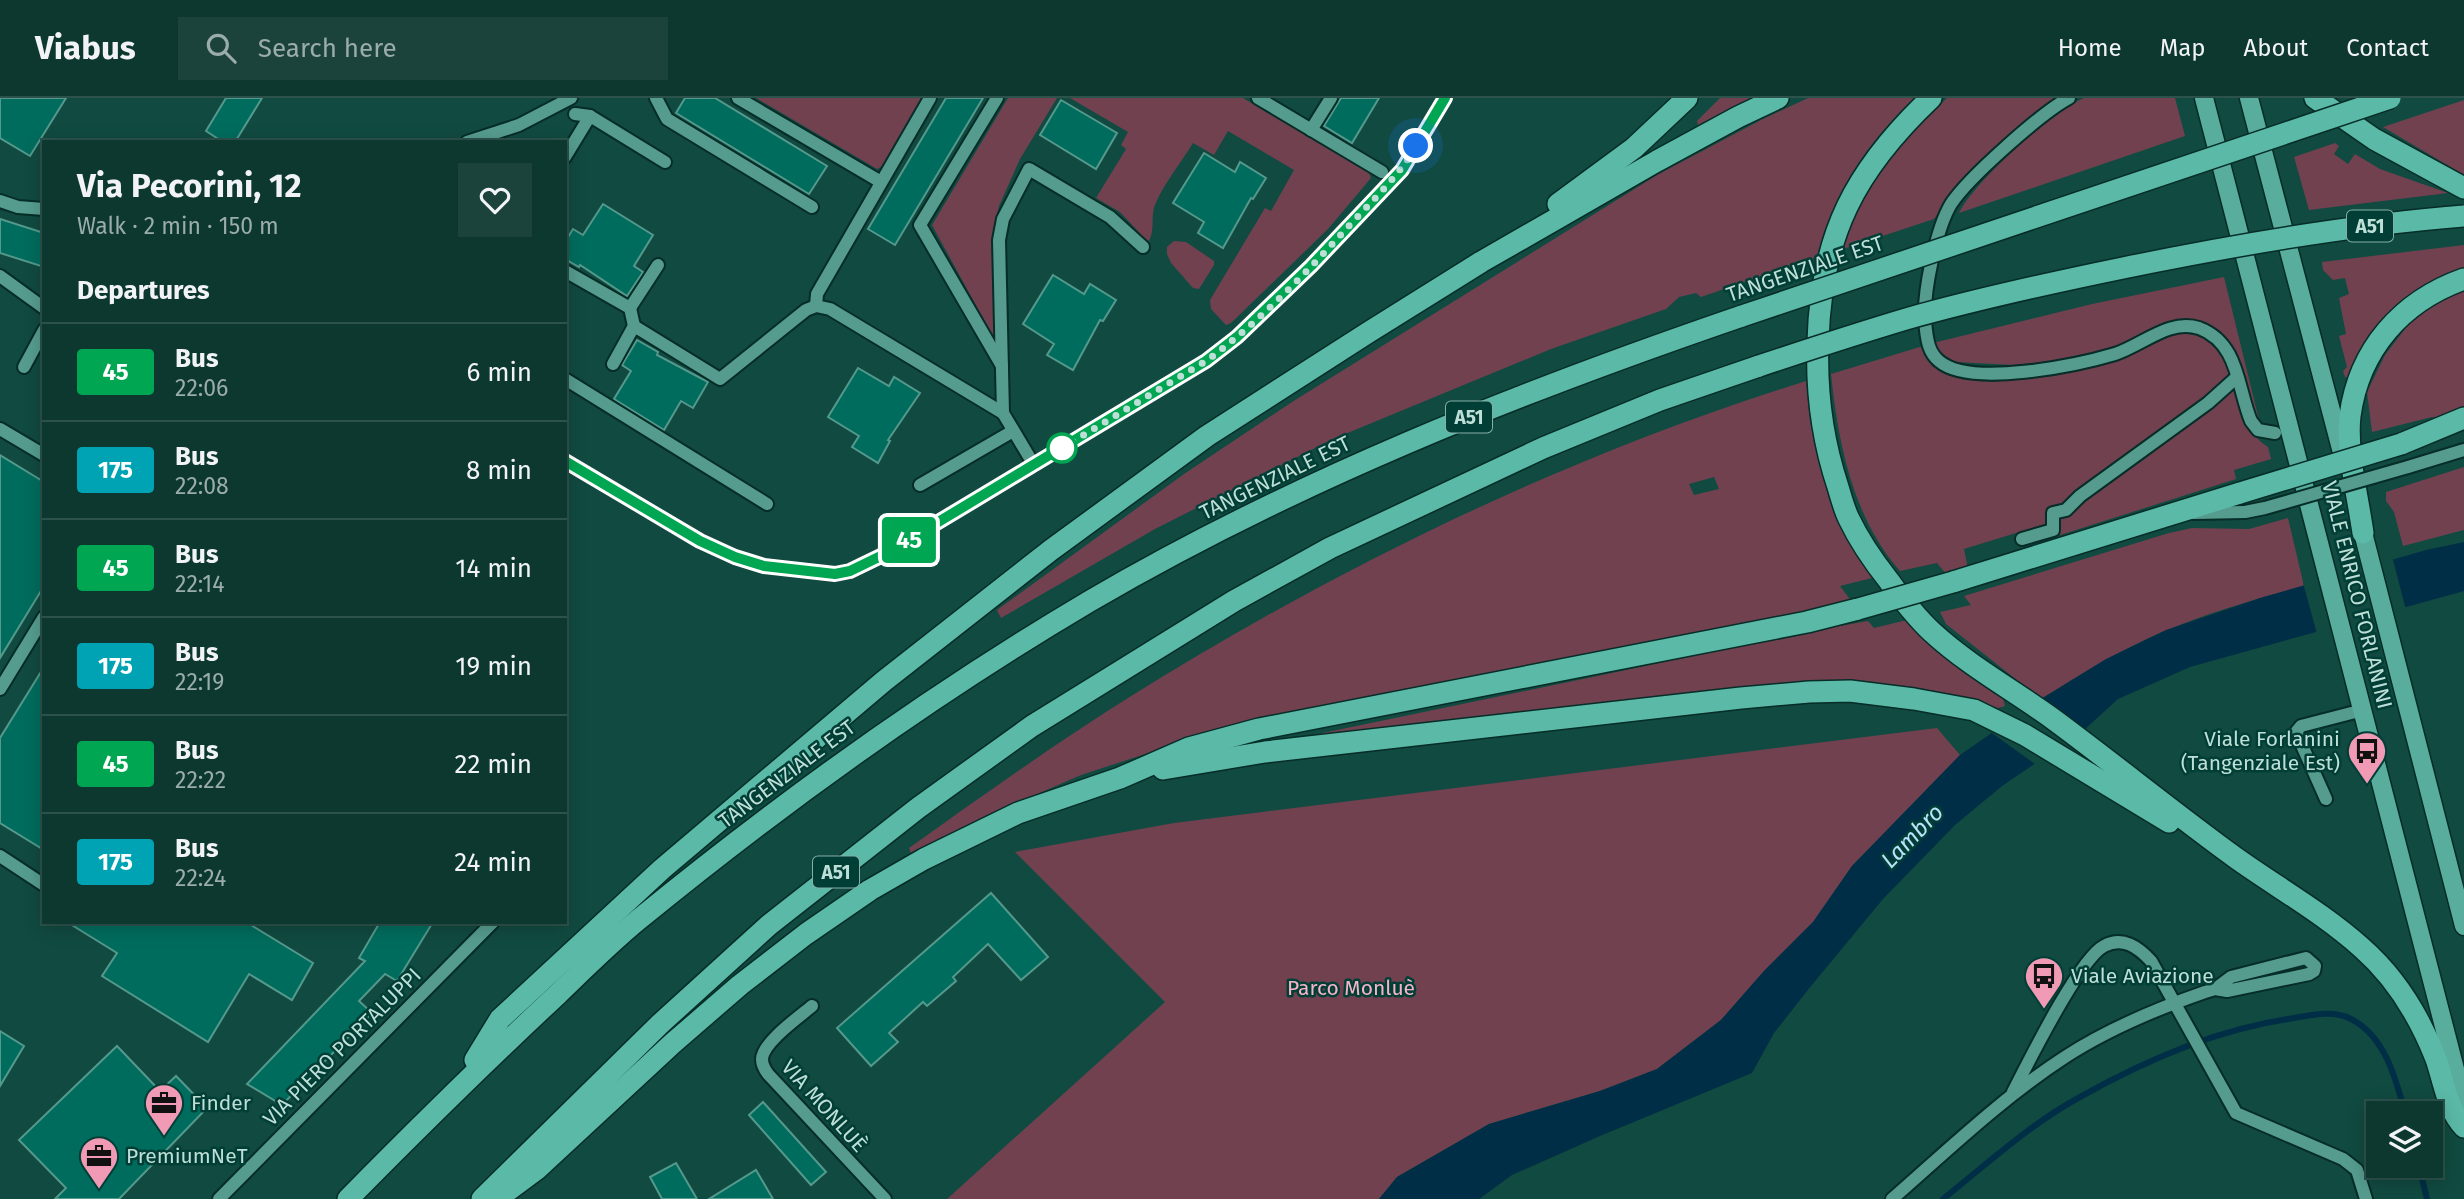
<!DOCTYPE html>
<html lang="en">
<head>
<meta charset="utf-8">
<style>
  :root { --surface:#0d3830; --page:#1b433c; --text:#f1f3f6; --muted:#9aacab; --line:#2d524c }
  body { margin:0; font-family:"Fira Sans",sans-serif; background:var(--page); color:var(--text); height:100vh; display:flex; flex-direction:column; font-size:26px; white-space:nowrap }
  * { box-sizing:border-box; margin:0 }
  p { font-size:23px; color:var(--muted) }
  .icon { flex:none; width:38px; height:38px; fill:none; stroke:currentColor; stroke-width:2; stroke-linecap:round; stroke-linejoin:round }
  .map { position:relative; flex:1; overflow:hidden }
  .side { position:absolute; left:42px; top:42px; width:525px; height:784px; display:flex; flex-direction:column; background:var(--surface); border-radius:0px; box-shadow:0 4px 18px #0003,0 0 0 2px var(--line) }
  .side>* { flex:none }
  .badge { padding:0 14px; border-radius:5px; font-size:24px; line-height:46px }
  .fabs { position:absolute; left:2366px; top:1003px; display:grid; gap:14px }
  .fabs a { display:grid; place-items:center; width:77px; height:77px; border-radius:0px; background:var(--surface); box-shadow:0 4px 18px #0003,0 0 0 2px var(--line); font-size:35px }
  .you { position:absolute; width:35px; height:35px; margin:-18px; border:5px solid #fff; border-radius:50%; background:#1a73e8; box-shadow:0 0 0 10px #1a73e833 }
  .map>.badge { position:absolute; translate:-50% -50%; box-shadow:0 0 0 4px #fff }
  h2 { padding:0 35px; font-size:26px; line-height:63px }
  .round { display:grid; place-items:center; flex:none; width:74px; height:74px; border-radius:0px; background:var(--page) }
  .summary { display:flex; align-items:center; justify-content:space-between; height:119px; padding:0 35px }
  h1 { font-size:33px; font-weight:700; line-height:52px }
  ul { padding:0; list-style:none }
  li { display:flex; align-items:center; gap:21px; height:98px; padding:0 35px; border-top:2px solid var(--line) }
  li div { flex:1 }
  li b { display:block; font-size:26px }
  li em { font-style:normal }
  li .badge { min-width:77px; font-weight:700; text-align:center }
  header { display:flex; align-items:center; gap:42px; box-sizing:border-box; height:98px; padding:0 35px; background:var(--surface); border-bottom:2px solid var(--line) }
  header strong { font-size:33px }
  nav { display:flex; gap:38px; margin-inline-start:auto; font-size:24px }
  .search { width:490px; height:63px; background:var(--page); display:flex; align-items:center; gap:18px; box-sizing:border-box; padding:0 24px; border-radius:0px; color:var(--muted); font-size:26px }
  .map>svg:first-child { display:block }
  .green { fill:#714150; fill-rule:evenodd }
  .water { fill:#002e47 }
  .pier { fill:#114a40 }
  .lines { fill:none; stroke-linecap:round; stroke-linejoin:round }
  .stream { stroke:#002e47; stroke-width:6 }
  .building { fill:#006c5d; stroke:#54998c; stroke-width:2 }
  .minor-casing { stroke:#062d27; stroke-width:16 }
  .major-casing { stroke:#062d27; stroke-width:21 }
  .highway-casing { stroke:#062d27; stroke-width:24 }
  .minor { stroke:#569c8e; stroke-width:12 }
  .major { stroke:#59ad9d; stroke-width:18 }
  .highway { stroke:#5bb9a7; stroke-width:21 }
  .minor-bridge-casing { stroke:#062d27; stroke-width:16; stroke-linecap:butt }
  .highway-bridge-casing { stroke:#062d27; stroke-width:24; stroke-linecap:butt }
  .minor-bridge { stroke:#569c8e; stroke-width:12 }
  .highway-bridge { stroke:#5bb9a7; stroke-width:21 }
  .line-casing { stroke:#fff; stroke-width:16 }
  .line { stroke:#00a651; stroke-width:10 }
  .walk { stroke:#bedfd7; stroke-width:7; stroke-dasharray:0 12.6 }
  .stop-dot { fill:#fff; stroke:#00a651; stroke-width:3.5 }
  .labels { text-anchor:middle; stroke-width:5; stroke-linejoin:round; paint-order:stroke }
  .shield { fill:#013f36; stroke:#85afa7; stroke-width:2 }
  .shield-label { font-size:19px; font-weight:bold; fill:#bedfd7 }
  .street-label { font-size:21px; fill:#bedfd7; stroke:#013f36 }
  .poi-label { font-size:21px; fill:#bedfd7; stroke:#013f36; text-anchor:start }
  .park-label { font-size:21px; fill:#f7b3c7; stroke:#013f36 }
  .water-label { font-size:23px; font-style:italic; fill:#bbe1fd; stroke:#013f36 }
</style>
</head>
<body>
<header>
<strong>Viabus</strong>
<div class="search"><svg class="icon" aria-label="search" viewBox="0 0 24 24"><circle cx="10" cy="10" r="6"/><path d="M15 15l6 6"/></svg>Search here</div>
<nav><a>Home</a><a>Map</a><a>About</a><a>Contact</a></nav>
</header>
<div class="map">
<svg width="2464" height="1101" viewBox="0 0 2464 1101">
  <rect width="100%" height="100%" fill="#114a40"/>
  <g class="green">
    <path d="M756,0H925L885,67L877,71Z"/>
    <path d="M1008,0H1057L1020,61L999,108L994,128L997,246L932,127Z"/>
    <path d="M1070,0H1243L1369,75L1371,80L1328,131L1231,225L1226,227L1211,211L1210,202L1265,110L1271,113L1294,72L1228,33L1214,57L1193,45C1181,65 1164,85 1155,107C1150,119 1156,133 1148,144L1120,114L1096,100L1126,51L1121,47L1128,34Z"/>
    <path d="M1720,0H1754L1698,27L1697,23Z"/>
    <path d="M1808,0H1914C1866,46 1833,95 1817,159L1701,199L1696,195L1679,199L1666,211L1551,251L1333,341L1155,431L1001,520L997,512L1184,376L1292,304L1657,77L1761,22Z"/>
    <path d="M1947,0H2059L1951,98L1934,121L1840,152C1852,125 1863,97 1879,73C1898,45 1924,23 1947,0Z"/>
    <path d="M2084,0H2175L2185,38L1959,115C1973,85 2053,13 2084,0Z"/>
    <path d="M2464,2V77L2383,29Z"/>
    <path d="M2335,45L2339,48L2334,56L2348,66L2355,56L2380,71L2448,95L2309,112L2294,59Z"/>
    <path d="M1174,143L1186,144L1214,163V167L1199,191L1193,190L1171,165L1167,156V149Z"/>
    <path d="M2464,147V171C2402,190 2376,224 2350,281L2345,279L2343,273L2347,269L2339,238L2346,236L2339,200L2349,196L2345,180L2333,182L2323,172L2322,164Z"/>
    <path d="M2224,179L2259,322L2255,318L2236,253L2217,232L2198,223H2171L2113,250L2050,263L2013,267L1956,264L1945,260L1935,252L1933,245L2092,206Z"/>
    <path d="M2464,192V309L2437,320L2432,319L2372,334L2367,294L2385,257L2408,227L2430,209Z"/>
    <path d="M2177,235C2212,238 2214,243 2232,272C2222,296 2107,371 2079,391L2062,408L2046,413L2045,426L1964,451L1968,471L1947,477L1937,465L1900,473C1853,420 1838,345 1831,276L1923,248L1932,268L1959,280L1993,284L2052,278L2118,263Z"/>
    <path d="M1806,283L1810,323L1822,368L1880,478L1840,488L1852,504L1701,537L1188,642L1081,677L980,721L911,756L909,750C981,699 1053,647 1128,600C1339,468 1568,357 1806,283ZM1714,379L1719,391L1694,397L1689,386Z"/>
    <path d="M2233,292C2241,312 2248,337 2268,349L2271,361L2234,372L2236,381L2057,438L2059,419L2213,310Z"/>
    <path d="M2464,369V432L2403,448L2394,414L2386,403V394Z"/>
    <path d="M2288,420L2304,488C2258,501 2209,514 2165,533C2121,551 2082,576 2041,601L1946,526L1940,514L1971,507L1964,498L2169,435L2192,430L2249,431Z"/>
    <path d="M1907,522C1931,554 1970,579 2003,601L2005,608L1998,610L1924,591L1869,585L1341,639L1318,636L1823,531L1868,523L1874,530Z"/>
    <path d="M1937,630L1960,657L1852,768L1813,824L1764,873L1721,922L1657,971L1600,993L1489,1026L1397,1079L1379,1101H947L1165,904L1015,754L1174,725Z"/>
  </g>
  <path class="water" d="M2464,444V493L2190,569L2118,601L2084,632L2002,688L1955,727L1883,801L1811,888L1774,935L1752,975L1600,1038L1512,1077L1479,1101H1379L1397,1079L1489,1026L1600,993L1657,971L1721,922L1764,873L1813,824L1852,768L1960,657L2041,601L2106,561L2166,532L2260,500L2426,452Z"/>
  <g class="pier">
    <path d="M2392,458L2406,512L2317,536L2303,485Z"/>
    <path d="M2038,599L2087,634L2038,668L1989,633Z"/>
  </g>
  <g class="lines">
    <g class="stream">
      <path d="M2419,1068L2427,1101"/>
      <path d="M1943,1101C1987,1066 2030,1026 2080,999C2144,963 2215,932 2288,921C2308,918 2332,911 2351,921C2385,938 2396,981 2405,1015"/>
    </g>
  </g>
  <g class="building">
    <path d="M0,0H66L30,58L0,40Z"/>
    <path d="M226,0H262L235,44H223L206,33Z"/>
    <path d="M685,0H715L827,68L809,96L676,15Z"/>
    <path d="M946,0H983L895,147L868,131Z"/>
    <path d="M1341,0H1379L1352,45L1324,28Z"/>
    <path d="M1061,2L1117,35L1096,71L1040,37Z"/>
    <path d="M1204,55L1235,74L1240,64L1266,80L1253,101L1251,100L1223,150L1198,135L1204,124L1173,105Z"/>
    <path d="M603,106L653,137L634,168L643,174L627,198L580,167L579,169L565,161V144L573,131L583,137Z"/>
    <path d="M0,121L44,135V169L0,155Z"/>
    <path d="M1053,177L1084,196L1090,186L1116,202L1103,223L1100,222L1073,272L1047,257L1054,246L1023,226Z"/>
    <path d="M637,242L658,254L657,257L708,284L693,310L681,303L664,332L614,301L631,273L622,267Z"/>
    <path d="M858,270L889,288L894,279L920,295L888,342L890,343L878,365L852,349L859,338L828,319Z"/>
    <path d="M0,357L44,384V488L0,560Z"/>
    <path d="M44,569V752L0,725V640Z"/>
    <path d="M991,795L1048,859L1021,882L988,846L953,879L956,883L927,908L923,904L889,935L898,944L871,968L837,930Z"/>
    <path d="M67,824H246L313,865L292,902L249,876L208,944L102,878L117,855Z"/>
    <path d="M380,824H433L397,883L385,876L359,903L372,915L282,1007L247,986L365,863L359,860Z"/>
    <path d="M0,933L24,948L0,988Z"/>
    <path d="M117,948L160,993L176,978L207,1010L119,1101H55L66,1090L19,1042Z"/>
    <path d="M763,1004L826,1074L811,1087L749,1017Z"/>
    <path d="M676,1065L697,1101H662L650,1079Z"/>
    <path d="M756,1072L773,1101H709Z"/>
  </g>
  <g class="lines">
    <g class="minor-casing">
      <g id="minor">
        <path d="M656,0L667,21L812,109"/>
        <path d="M738,0L881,84"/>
        <path d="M997,0L920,127L1002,268"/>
        <path d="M1258,0L1382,74"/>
        <path d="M2069,0C2041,15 1968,80 1951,106C1936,131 1923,195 1925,224C1927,239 1927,253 1939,263C1970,290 2078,267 2115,256C2141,248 2170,220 2199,230C2239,245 2237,289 2251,323L2258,332L2275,335"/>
        <path d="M575,16L590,18"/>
        <path d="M1311,32L1331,0"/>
        <path d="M467,44L519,27L571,0"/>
        <path d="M565,59L590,18L665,64"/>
        <path d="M0,103L18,109L44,111"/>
        <path d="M565,173L630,210L634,228"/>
        <path d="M0,178L44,210"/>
        <path d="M816,208L817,196L930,0"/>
        <path d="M630,210L658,167"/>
        <path d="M613,266L634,228L720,281L806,212L816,208L830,211L1003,315"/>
        <path d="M24,269L44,232"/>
        <path d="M565,281L767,406"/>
        <path d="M0,331L44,357"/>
        <path d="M565,363L700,443L735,459L764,468L835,476L851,473L885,456L1206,263L1237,239L1311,168L1402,72L1445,0"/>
        <path d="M1034,367L1003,315L999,142L1003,121L1029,71L1110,119L1143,149"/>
        <path d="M2408,369L2464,352"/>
        <path d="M920,387L1013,333"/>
        <path d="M2194,415L2245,414"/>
        <path d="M2022,441L2053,432V415L2066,412L2080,398L2208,305L2237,279"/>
        <path d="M0,591L44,519"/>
        <path d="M2326,701L2296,634L2301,628L2363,612"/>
        <path d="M0,758L44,787"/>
        <path d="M812,908C799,919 763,944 762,961C762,966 765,972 768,976L885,1101"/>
        <path d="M2013,994C2028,965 2079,861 2104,848C2123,838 2138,849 2151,863L2236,1015L2343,1061L2357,1072L2366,1101"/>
        <path d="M219,1101L493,824"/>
        <path d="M1892,1101C1948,1052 2002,1000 2065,959C2108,931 2156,911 2205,894L2215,891L2227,893L2309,876L2314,873L2315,868L2306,860L2231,879L2215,891"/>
      </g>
    </g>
    <g class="major-casing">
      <g id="major">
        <path d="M2204,0L2464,1006"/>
        <path d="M2249,0L2345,366"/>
        <path d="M2360,423L2464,828"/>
      </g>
    </g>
    <g class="highway-casing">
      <g id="highway">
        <path d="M1931,0C1855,72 1821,137 1818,243C1816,293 1822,341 1838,389C1841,399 1844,411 1849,421C1859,442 1874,464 1889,483C1902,501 1916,519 1932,534C1969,568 2013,592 2053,621C2114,666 2174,715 2236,760C2278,790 2323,815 2362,850C2395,879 2420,920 2436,961C2444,984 2447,1011 2464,1029"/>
        <path d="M2315,0L2374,41L2464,90"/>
        <path d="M1558,106L1634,50L1687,0"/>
        <path d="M2401,346L2464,320"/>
        <path d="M2363,435C2358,399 2346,353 2350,318C2359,251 2402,203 2464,181"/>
        <path d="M1953,484L2240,395"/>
        <path d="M1163,671L1265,654L1741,600L1809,594L1850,593L1914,601L1974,612L2025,637L2169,724"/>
        <path d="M475,962L500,921L662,771L884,583L1051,452L1207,338L1369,234L1481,164L1657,63L1738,19L1778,0"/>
        <path d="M498,1100L537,1071L673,945L740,887L806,836L870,792L924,761L1018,715L1120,680L1189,650L1259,631L1807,524L1858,511"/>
        <path d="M348,1101C417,1031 486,963 558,896C584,871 610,845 638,822C781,705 931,597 1090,503C1295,383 1517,295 1742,218"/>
        <path d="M482,1101L660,926L769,827L918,710L1032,628L1234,503L1330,450L1543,350L1660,302L1759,268"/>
      </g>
    </g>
    <use href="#minor" class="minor"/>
    <use href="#major" class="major"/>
    <use href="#highway" class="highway"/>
    <g class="minor-bridge-casing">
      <path id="minor-bridge" d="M2245,414L2265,410L2408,369"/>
    </g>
    <g class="highway-bridge-casing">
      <g id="highway-bridge">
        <path d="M1742,218L2390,0"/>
        <path d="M1759,268C1807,252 1856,236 1906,221C1977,201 2050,185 2123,170C2235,147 2349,127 2464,118"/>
        <path d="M2240,395L2401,346"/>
        <path d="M1858,511L1953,484"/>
      </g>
    </g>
    <use href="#minor-bridge" class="minor-bridge"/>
    <use href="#highway-bridge" class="highway-bridge"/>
  </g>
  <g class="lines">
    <g class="line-casing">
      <path id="line" d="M565,363L700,443L735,459L764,468L835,476L850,473L885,456L1206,263L1237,239L1311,168L1402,72L1445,0"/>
    </g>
    <use href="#line" class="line"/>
    <path class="walk" d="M1062,350L1206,263C1258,225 1304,177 1347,130C1372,103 1398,79 1416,48"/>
  </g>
  <defs>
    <g id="bus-pin" transform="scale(2.0125)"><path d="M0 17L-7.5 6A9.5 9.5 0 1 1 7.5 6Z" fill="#f09ab5" stroke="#013f36"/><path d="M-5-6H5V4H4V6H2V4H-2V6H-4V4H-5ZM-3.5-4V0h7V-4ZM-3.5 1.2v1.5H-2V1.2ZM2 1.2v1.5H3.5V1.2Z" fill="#111"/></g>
    <g id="office-pin" transform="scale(2.0125)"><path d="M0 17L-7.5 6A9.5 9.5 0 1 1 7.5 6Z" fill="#f09ab5" stroke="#013f36"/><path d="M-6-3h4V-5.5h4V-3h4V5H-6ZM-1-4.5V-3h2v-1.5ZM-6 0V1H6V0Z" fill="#111"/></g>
  </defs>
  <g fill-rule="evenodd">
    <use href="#bus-pin" x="2367" y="653"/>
    <use href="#bus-pin" x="2044" y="878"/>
    <use href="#office-pin" x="164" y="1005"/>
    <use href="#office-pin" x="99" y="1058"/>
  </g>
  <circle class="stop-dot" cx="1062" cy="350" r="14"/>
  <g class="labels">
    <g class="shield">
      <rect x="2347" y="112.5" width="46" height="31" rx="5"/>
      <rect x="1446" y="303.5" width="46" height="31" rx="5"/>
      <rect x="813" y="758.5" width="46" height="31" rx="5"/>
    </g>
    <g class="shield-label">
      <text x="2370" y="135">A51</text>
      <text x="1469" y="326">A51</text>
      <text x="836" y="781">A51</text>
    </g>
    <g class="street-label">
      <text transform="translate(1805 171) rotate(-19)" y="7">TANGENZIALE EST</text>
      <text transform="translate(1275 380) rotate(-26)" y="7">TANGENZIALE EST</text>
      <text transform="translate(2357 497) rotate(76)" y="7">VIALE ENRICO FORLANINI</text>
      <text transform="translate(787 676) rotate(-37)" y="7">TANGENZIALE EST</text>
      <text transform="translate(342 949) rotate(-45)" y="7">VIA PIERO PORTALUPPI</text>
      <text transform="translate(824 1008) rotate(48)" y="7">VIA MONLUÈ</text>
    </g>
    <g class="poi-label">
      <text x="2340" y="648" text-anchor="end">Viale Forlanini<tspan x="2340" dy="24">(Tangenziale Est)</tspan></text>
      <text x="2071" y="885">Viale Aviazione</text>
      <text x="191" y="1012">Finder</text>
      <text x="126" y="1065">PremiumNeT</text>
    </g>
    <g class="park-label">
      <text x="1351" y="897">Parco Monluè</text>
    </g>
    <g class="water-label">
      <text transform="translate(1912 738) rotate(-46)" y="8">Lambro</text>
    </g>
  </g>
</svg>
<div class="fabs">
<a><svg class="icon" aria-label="layers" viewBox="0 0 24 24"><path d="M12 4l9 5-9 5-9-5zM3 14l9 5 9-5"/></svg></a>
</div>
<div class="you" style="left:1416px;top:48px"></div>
<b class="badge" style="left:909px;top:442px;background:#00a651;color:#fff">45</b>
<section class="side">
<div class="summary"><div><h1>Via Pecorini, 12</h1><p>Walk · 2 min · 150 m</p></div><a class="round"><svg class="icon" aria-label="heart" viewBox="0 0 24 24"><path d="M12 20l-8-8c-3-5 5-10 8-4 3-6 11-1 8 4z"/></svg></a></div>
<h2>Departures</h2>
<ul>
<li><span class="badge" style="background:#00a651;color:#fff">45</span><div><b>Bus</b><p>22:06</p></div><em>6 min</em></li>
<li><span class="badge" style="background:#00a3b4;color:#fff">175</span><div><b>Bus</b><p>22:08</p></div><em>8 min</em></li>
<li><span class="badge" style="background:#00a651;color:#fff">45</span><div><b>Bus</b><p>22:14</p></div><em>14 min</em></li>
<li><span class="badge" style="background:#00a3b4;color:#fff">175</span><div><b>Bus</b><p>22:19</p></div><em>19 min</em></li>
<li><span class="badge" style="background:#00a651;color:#fff">45</span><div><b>Bus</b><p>22:22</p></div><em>22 min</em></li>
<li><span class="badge" style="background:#00a3b4;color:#fff">175</span><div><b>Bus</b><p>22:24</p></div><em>24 min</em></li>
</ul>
</section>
</div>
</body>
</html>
